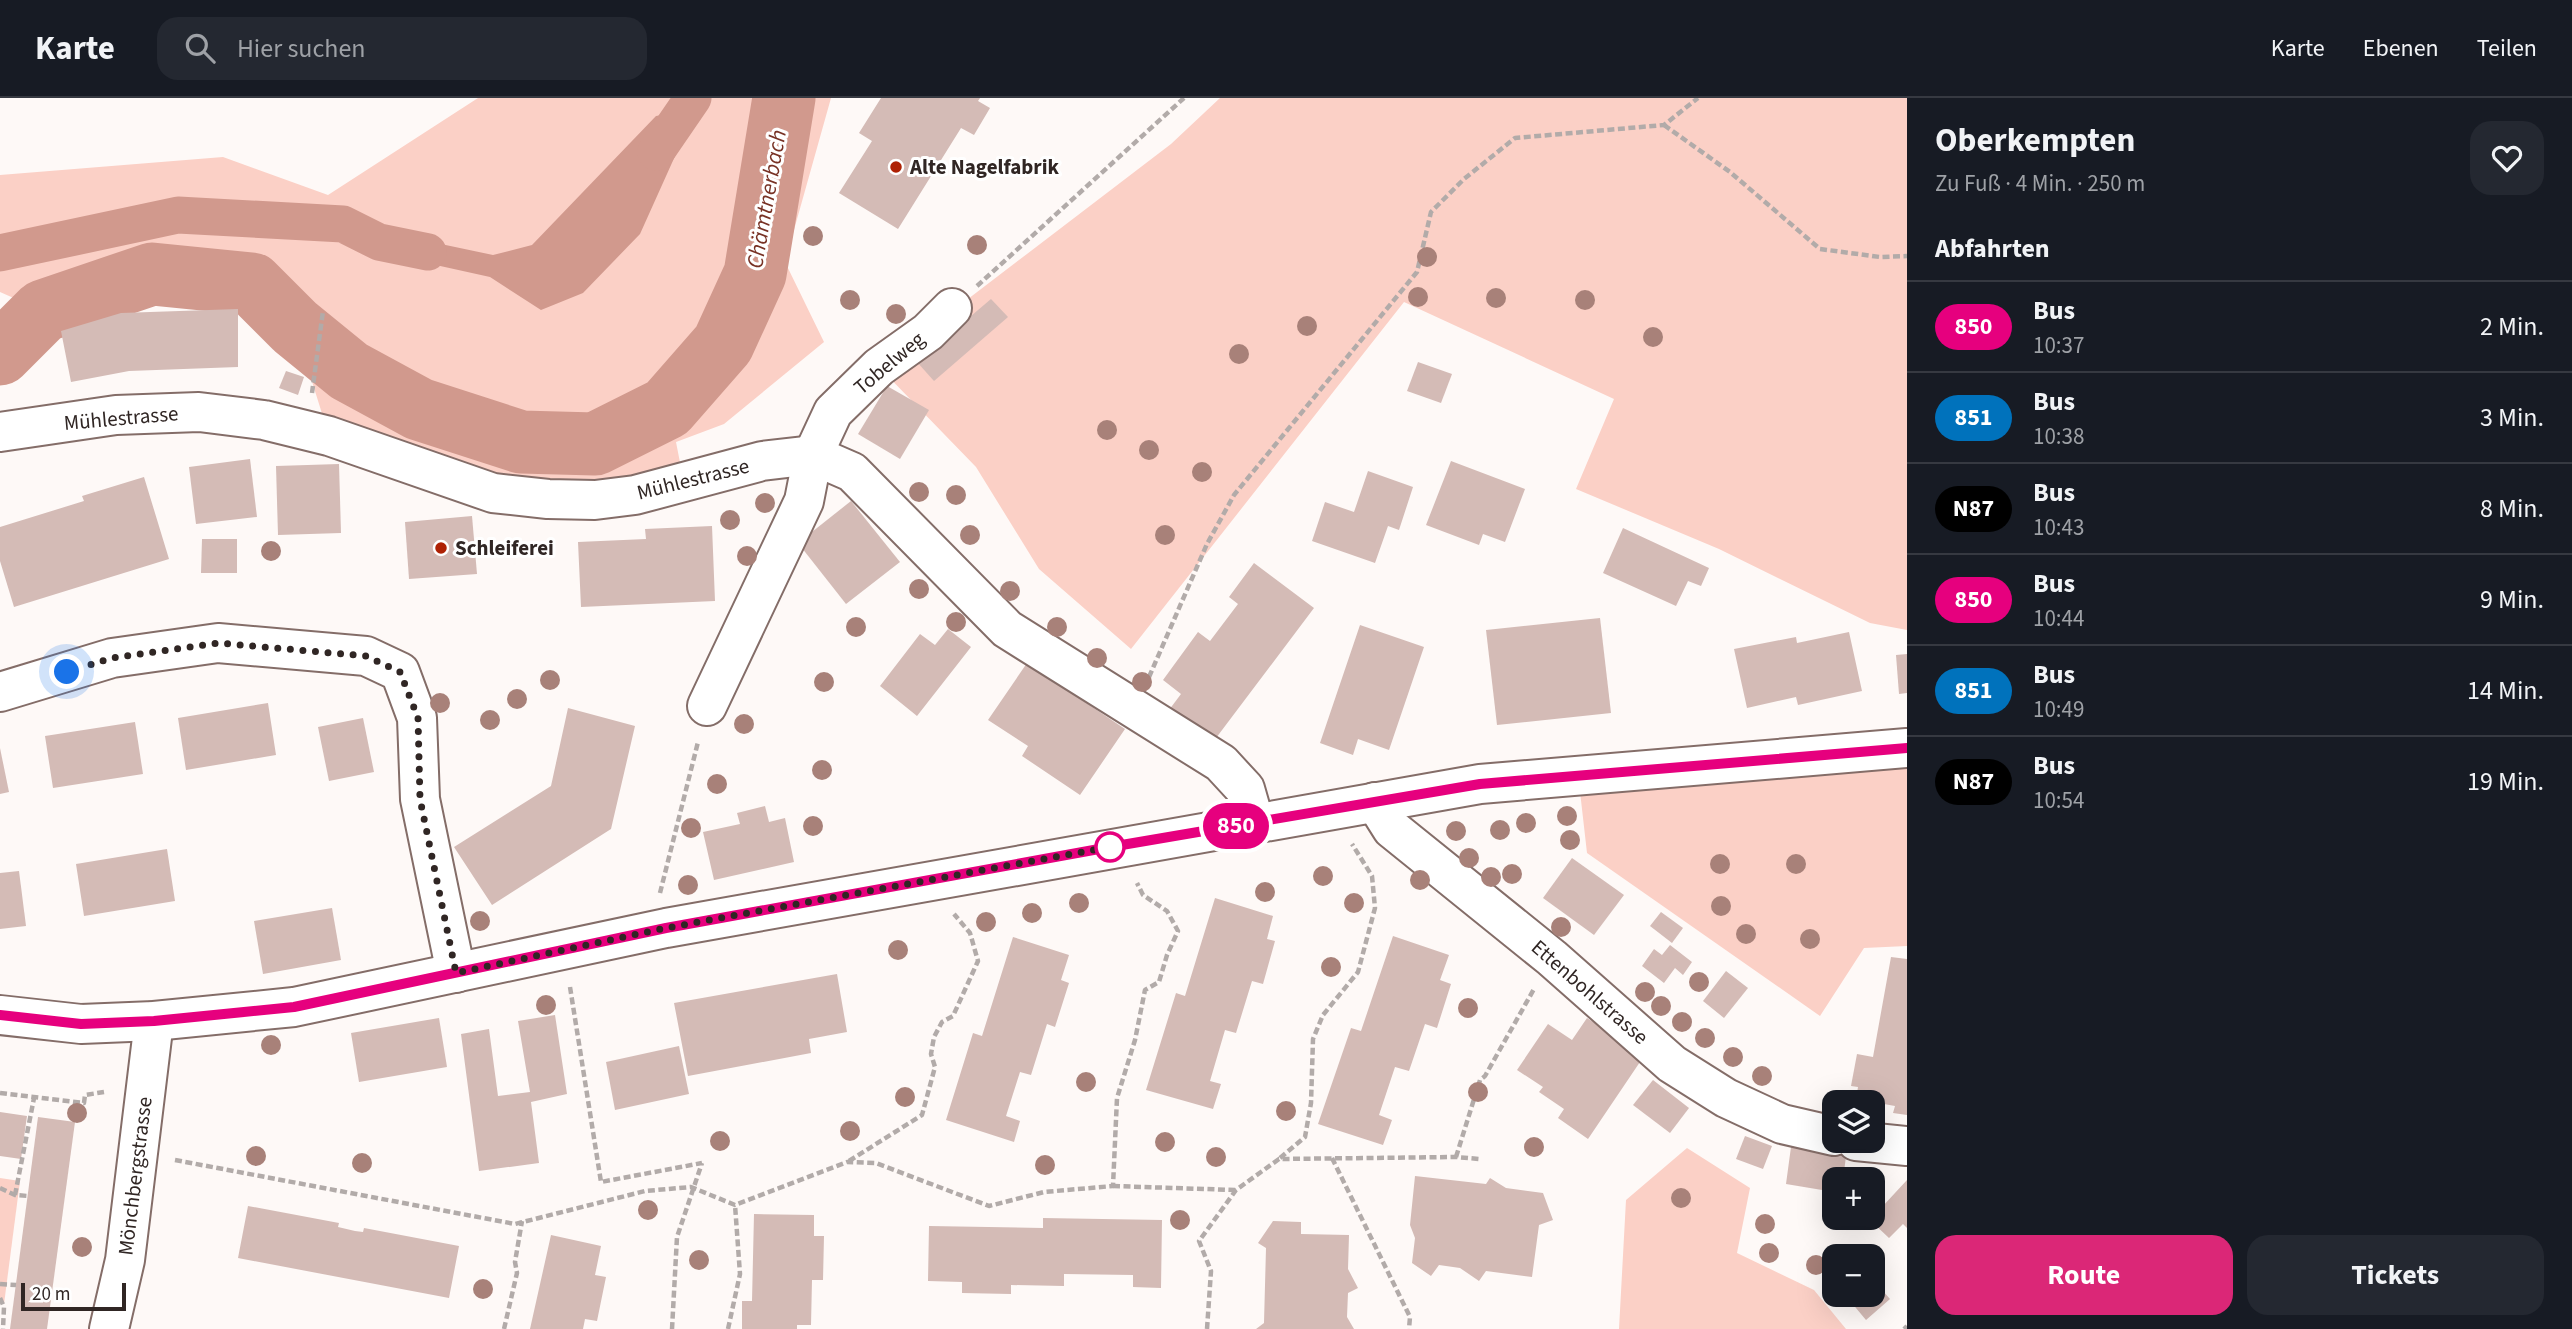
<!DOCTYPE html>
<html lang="de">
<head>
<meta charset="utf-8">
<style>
  :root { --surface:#171b24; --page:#242831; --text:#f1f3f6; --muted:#9ea1a6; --line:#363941; --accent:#db2777 }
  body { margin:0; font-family:"Source Sans 3",sans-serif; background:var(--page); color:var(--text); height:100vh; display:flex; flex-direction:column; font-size:26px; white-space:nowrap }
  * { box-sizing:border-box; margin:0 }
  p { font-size:23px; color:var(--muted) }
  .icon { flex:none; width:38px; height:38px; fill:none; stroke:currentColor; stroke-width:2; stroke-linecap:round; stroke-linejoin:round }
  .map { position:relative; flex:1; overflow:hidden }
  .sheet { display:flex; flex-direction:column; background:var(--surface); width:665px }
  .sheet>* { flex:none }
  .badge { padding:0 14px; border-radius:23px; font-size:24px; line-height:46px }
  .buttons { position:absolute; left:1822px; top:992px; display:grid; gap:14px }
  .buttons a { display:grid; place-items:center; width:63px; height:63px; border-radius:14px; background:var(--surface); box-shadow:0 7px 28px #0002; font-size:35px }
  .scale { position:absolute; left:21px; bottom:18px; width:105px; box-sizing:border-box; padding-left:7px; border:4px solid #302624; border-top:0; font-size:19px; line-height:24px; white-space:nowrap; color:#302624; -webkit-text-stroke:5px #fff; paint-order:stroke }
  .you { position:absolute; width:35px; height:35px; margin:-18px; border:5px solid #fff; border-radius:50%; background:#1a73e8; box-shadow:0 0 0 10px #1a73e833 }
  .map>.badge { position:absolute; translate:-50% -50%; box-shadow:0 0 0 4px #fff }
  h2 { padding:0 28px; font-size:26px; line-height:63px }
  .round { display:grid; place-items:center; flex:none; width:74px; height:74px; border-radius:21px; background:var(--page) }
  .summary { display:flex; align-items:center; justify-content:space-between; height:119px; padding:0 28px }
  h1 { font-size:33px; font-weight:700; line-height:52px }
  .button { display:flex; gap:14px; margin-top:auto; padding:14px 28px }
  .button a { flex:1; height:80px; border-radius:21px; background:var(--accent); color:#fff; font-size:28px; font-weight:700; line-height:80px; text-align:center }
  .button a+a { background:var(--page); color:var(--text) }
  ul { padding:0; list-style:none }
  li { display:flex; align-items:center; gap:21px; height:91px; padding:0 28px; border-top:2px solid var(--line) }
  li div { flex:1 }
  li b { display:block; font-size:26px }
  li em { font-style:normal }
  li .badge { min-width:77px; font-weight:700; text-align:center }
  header { display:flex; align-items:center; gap:42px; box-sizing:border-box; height:98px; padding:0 35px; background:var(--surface); border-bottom:2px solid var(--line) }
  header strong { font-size:33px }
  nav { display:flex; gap:38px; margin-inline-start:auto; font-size:24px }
  .search { width:490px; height:63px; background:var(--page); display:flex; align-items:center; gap:18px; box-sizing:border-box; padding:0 24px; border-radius:21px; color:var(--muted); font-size:26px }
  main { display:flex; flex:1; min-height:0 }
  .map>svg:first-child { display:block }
  .green { fill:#fbd0c6 }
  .water { fill:#d1998d }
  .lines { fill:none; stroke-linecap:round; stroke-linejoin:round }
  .canal { stroke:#d1998d; stroke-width:37 }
  .river { stroke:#d1998d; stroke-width:63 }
  .building { fill:#d4bbb6 }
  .street-casing { stroke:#846d68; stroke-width:42 }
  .secondary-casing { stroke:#846d68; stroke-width:42 }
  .path { stroke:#b2aba9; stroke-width:4.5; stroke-dasharray:7 3.5; stroke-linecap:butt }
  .street { stroke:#fff; stroke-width:38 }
  .secondary { stroke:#fff; stroke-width:38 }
  .tree { fill:#a88179 }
  .line-casing { stroke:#fff; stroke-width:16 }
  .line { stroke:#e6007e; stroke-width:10 }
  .walk { stroke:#302624; stroke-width:7; stroke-dasharray:0 12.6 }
  .poi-dot { fill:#ae2104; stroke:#fff; stroke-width:2.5 }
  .stop-dot { fill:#fff; stroke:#e6007e; stroke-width:3.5 }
  .labels { text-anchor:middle; stroke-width:6; stroke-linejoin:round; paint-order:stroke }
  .poi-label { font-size:21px; font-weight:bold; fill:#302624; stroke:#fff; text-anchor:start }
  .street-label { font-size:21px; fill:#302624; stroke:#fff }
  .water-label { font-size:23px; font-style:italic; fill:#783225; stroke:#fff }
</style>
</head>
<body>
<header>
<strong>Karte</strong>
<div class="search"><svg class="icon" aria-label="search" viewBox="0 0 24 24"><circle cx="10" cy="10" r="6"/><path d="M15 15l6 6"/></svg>Hier suchen</div>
<nav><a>Karte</a><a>Ebenen</a><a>Teilen</a></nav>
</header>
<main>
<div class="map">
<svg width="1907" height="1231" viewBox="0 0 1907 1231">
  <rect width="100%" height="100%" fill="#fef9f7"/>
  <g class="green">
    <path d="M478,0H831L785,164L824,244L724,326L676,344L684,385L595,402L329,338L295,229L252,186L152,176L43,213L0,194V77L223,59L328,97Z"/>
    <path d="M1220,0H1907V532L1870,525L1719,451L1576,391L1614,301L1404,204L1131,551L1039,471L976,369L879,269L1171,46Z"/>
    <path d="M1907,650V848L1864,850L1820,918L1587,755L1578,676Z"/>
    <path d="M1687,1050L1750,1090L1737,1155L1814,1192L1846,1231H1619L1626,1102Z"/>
    <path d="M0,1080L20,1083L4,1206L0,1205Z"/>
  </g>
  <path class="water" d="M685,13L689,27L640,136L583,195L541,212L490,179L377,154L384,134L493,157L532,147L656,18Z"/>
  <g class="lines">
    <g class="canal">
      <path d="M656,54L693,0"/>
      <path d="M0,155L178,117L343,126L379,144L428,154"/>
    </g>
    <path class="river" d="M0,256L43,213L152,176L252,186L295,229L349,273L419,311L521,344L595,346L667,310L723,246L755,176L784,0"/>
  </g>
  <g class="building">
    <path d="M881,0H980L978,3L990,10L974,37L961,30L898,131L839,95L872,43L859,35Z"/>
    <path d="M991,201L1008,219L934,283L917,264Z"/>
    <path d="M238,211V269L129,273L71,284L61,233L121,215Z"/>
    <path d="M1418,264L1452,276L1441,305L1407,293Z"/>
    <path d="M286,273L304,279L298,297L279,290Z"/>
    <path d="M887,288L929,312L900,361L858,336Z"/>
    <path d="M250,361L257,419L196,426L189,369Z"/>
    <path d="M1451,363L1525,391L1505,444L1483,436L1479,447L1426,427Z"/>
    <path d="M339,366L341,435L278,437L276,368Z"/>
    <path d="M1368,373L1413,389L1399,432L1388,428L1375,465L1312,443L1325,404L1354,414Z"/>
    <path d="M144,379L169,461L14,509L0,463V429L84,403L82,398Z"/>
    <path d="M851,403L900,464L846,506L798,445Z"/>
    <path d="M472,418L477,476L409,481L405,424Z"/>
    <path d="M712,428L715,503L581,509L578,444L646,441L645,431Z"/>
    <path d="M1623,430L1709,470L1701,488L1688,483L1676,508L1603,475Z"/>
    <path d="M202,441H237V475H201Z"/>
    <path d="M1254,465L1314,510L1210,648L1166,616L1181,596L1163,582L1198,534L1210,543L1238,506L1229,499Z"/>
    <path d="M1600,520L1611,615L1497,627L1486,532Z"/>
    <path d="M1360,527L1424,549L1389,652L1358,641L1353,657L1320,645Z"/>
    <path d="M948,531L971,549L917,618L880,588L920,536L935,547Z"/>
    <path d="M1849,534L1862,593L1798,607L1796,599L1747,610L1734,551L1796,539L1797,545Z"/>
    <path d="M1907,556V595L1899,596L1896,557Z"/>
    <path d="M1027,565L1125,631L1080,697L1022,658L1028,648L988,622Z"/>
    <path d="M268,605L276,657L186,672L178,620Z"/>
    <path d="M568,610L635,628L611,731L492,807L454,749L551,688Z"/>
    <path d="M363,620L374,674L329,683L318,629Z"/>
    <path d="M135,624L143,676L53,690L45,638Z"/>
    <path d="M0,650L9,694L0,696Z"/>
    <path d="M765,708L769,724L785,720L794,764L714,782L703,734L740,726L737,715Z"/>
    <path d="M167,751L175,803L84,818L76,766Z"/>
    <path d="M1572,760L1624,797L1594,837L1543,800Z"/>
    <path d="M19,773L26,828L0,831V775Z"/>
    <path d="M1215,800L1273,818L1267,841L1275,843L1263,886L1252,883L1236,935L1225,932L1210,983L1221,986L1213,1011L1146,992L1176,895L1185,898Z"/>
    <path d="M332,810L341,862L263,876L254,823Z"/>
    <path d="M1661,814L1683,830L1672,845L1650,828Z"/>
    <path d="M1393,838L1449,857L1440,882L1451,886L1437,930L1425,926L1409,973L1395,969L1379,1017L1392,1022L1383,1047L1318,1026L1351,930L1361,933Z"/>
    <path d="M1013,839L1069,857L1061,882L1069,885L1055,929L1047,926L1031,977L1020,974L1006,1018L1020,1023L1014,1044L946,1022L973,935L982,938Z"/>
    <path d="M1670,847L1692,864L1683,877L1675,870L1664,885L1642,868L1654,851L1662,857Z"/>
    <path d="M1891,859L1907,861V1017L1893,1015L1895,1008L1856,1001L1858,989L1851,988L1857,956L1873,959Z"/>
    <path d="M1726,873L1748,890L1724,920L1703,903Z"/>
    <path d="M837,876L847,934L809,941L811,955L688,978L674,905Z"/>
    <path d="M555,917L567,996L531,1004L539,1065L479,1073L461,936L489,931L498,998L530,994L518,923Z"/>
    <path d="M439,920L447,969L359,984L351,935Z"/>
    <path d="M1587,920L1644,958L1588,1041L1558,1020L1564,1011L1539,994L1543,989L1517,972L1548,926L1572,942Z"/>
    <path d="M679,948L689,996L615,1012L606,964Z"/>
    <path d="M1653,982L1689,1010L1670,1035L1633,1007Z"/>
    <path d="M0,1014L27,1018L21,1061L0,1058Z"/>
    <path d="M38,1019L75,1024L47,1231H10Z"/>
    <path d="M1745,1038L1772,1048L1763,1071L1736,1061Z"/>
    <path d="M1791,1049L1846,1058L1843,1082H1834V1094L1786,1086Z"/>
    <path d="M1415,1078L1486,1086L1490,1080L1506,1090L1543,1095L1553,1122L1539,1127L1532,1179L1486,1173L1479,1183L1460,1170L1439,1167L1431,1178L1412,1165L1415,1140L1410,1127Z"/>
    <path d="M1907,1082V1130L1903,1126L1889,1140L1870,1122Z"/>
    <path d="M248,1108L339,1125L338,1129L355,1133L363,1134L364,1130L459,1148L449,1200L238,1160Z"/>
    <path d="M754,1116L814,1117V1138H824L823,1182H812L811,1227H797V1231H742V1203H752Z"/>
    <path d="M1043,1120L1162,1122L1161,1190L1133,1189V1177L1064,1176V1188L1011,1187V1196L962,1195V1184L928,1183L929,1128L1043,1130Z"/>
    <path d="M1273,1123L1301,1124V1136L1349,1137L1348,1171L1358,1190L1348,1195L1347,1219L1354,1231H1256L1264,1225L1266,1150L1258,1145Z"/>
    <path d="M551,1137L601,1148L595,1177L606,1179L597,1223L585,1221L583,1231H530Z"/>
    <path d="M1875,1184L1890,1201L1866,1222L1851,1204L1859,1197H1872Z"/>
  </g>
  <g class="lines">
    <g class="street-casing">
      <g id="street">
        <path d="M0,334L116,317L199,314L264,322L329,338L493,395L548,401L595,402L635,397L762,363L813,357L852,374L1007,531L1221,665L1245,691L1255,726"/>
        <path d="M0,594L112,560L218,545L366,558L400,574L417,620L420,701L456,875"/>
        <path d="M707,608L804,403L813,357L833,314L879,269L928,234L952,210"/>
        <path d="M1375,704L1392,731L1552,860L1672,966L1726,1000L1782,1026L1834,1038"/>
        <path d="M1856,1043L1907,1048"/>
        <path d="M109,1231L125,1162L154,923"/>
      </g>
    </g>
    <g class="secondary-casing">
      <path id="secondary" d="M0,917L81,926L154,923L294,909L666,830L1480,686L1907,650"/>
    </g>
    <g class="path">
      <path d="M1664,27L1730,74L1820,151L1880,159L1907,158"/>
      <path d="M977,188L1184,0"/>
      <path d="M312,295L323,213"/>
      <path d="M1149,579L1207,446L1234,397L1417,174L1431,114L1464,81L1515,40L1664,27L1698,0"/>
      <path d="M660,795L698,644"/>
      <path d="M570,889L601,1084L702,1065"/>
      <path d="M0,995L84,1005L85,997L104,994"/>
      <path d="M1456,1059L1480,982L1485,978L1534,891"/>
      <path d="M1280,1060L1305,1039L1311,1005L1313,941L1323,917L1358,874L1375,810L1372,778L1352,746"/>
      <path d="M1332,1060L1410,1219L1409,1231"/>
      <path d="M175,1062L515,1126L645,1093L691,1089L735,1107L847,1064L876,1065L989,1108L1044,1094L1113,1088L1117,1000L1135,942L1145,892L1159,884L1167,857L1178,833L1167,813L1143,797L1137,785"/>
      <path d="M849,1063L922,1017L935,969L931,956L934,939L942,924L953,918L978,863L970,835L954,816"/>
      <path d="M1113,1088L1235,1092"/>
      <path d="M0,1090L15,1097L28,1098"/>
      <path d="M15,1097L34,1000"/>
      <path d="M0,1186L16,1187"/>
      <path d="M0,1200L4,1209L3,1231"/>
      <path d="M504,1231L517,1175L515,1164L522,1123"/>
      <path d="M672,1231L677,1139L702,1065"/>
      <path d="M728,1231L740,1176L735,1107"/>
      <path d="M1207,1231L1211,1173L1199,1143L1236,1092L1279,1061L1456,1059L1479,1061"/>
      <path d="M1904,1231L1907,1228"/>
    </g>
    <use href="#street" class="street"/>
    <use href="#secondary" class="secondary"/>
  </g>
  <g class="tree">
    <circle cx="813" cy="138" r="10"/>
    <circle cx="977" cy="147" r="10"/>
    <circle cx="1427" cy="159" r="10"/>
    <circle cx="1418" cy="199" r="10"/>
    <circle cx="1496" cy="200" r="10"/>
    <circle cx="850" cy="202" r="10"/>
    <circle cx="1585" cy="202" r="10"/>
    <circle cx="896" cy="216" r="10"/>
    <circle cx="1307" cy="228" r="10"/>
    <circle cx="1653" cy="239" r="10"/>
    <circle cx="1239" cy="256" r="10"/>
    <circle cx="1107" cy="332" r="10"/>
    <circle cx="1149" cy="352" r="10"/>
    <circle cx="1202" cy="374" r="10"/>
    <circle cx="919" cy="394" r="10"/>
    <circle cx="956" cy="397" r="10"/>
    <circle cx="765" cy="405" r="10"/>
    <circle cx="730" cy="422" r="10"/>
    <circle cx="970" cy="437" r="10"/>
    <circle cx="1165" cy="437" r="10"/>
    <circle cx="271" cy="453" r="10"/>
    <circle cx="747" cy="458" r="10"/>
    <circle cx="919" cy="491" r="10"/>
    <circle cx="1010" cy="493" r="10"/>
    <circle cx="956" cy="524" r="10"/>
    <circle cx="856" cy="529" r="10"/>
    <circle cx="1057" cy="529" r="10"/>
    <circle cx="1097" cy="560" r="10"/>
    <circle cx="550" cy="582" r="10"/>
    <circle cx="824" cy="584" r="10"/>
    <circle cx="1142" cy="584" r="10"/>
    <circle cx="517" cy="601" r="10"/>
    <circle cx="440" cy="605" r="10"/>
    <circle cx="490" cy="622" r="10"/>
    <circle cx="744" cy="626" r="10"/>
    <circle cx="822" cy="672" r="10"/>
    <circle cx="717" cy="686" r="10"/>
    <circle cx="1567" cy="718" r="10"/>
    <circle cx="1526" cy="725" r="10"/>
    <circle cx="813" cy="728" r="10"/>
    <circle cx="691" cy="730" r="10"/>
    <circle cx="1500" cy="732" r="10"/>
    <circle cx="1456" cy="733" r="10"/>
    <circle cx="1570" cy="742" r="10"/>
    <circle cx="1469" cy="760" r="10"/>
    <circle cx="1720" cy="766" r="10"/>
    <circle cx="1796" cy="766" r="10"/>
    <circle cx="1512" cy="776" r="10"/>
    <circle cx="1323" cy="778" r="10"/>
    <circle cx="1491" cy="779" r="10"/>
    <circle cx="1420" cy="782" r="10"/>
    <circle cx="688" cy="787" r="10"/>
    <circle cx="1265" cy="794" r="10"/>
    <circle cx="1079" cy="805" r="10"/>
    <circle cx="1354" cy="805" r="10"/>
    <circle cx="1721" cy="808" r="10"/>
    <circle cx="1032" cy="815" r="10"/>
    <circle cx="480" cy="823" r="10"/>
    <circle cx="986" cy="824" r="10"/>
    <circle cx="1561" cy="829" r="10"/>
    <circle cx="1746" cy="836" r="10"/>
    <circle cx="1810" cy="841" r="10"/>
    <circle cx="898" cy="852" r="10"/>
    <circle cx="1331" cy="869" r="10"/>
    <circle cx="1699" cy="884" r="10"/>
    <circle cx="1645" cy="894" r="10"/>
    <circle cx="546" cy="907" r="10"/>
    <circle cx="1661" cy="908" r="10"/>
    <circle cx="1468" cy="910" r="10"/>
    <circle cx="1682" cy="924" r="10"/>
    <circle cx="1705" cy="940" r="10"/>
    <circle cx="271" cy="947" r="10"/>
    <circle cx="1733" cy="959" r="10"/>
    <circle cx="1762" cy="978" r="10"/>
    <circle cx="1086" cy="984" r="10"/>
    <circle cx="1478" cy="994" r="10"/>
    <circle cx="905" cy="999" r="10"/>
    <circle cx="1286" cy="1013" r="10"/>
    <circle cx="77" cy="1015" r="10"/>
    <circle cx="850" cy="1033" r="10"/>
    <circle cx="720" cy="1043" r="10"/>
    <circle cx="1165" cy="1044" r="10"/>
    <circle cx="1534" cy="1049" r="10"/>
    <circle cx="256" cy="1058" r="10"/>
    <circle cx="1216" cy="1059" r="10"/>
    <circle cx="362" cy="1065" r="10"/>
    <circle cx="1045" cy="1067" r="10"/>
    <circle cx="1681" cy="1100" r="10"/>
    <circle cx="648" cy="1112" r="10"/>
    <circle cx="1180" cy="1122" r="10"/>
    <circle cx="1765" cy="1126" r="10"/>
    <circle cx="82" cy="1149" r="10"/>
    <circle cx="1769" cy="1155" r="10"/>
    <circle cx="699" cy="1162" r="10"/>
    <circle cx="1816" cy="1167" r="10"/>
    <circle cx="483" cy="1191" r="10"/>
  </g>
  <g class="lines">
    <g class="line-casing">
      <path id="line" d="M0,917L81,926L154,923L294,909L666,830L1110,749L1480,686L1907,650"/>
    </g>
    <use href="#line" class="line"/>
    <path class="walk" d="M67,574L112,560L218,545L366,558L400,574L418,620L420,701L456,875L666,830L1110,749"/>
  </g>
  <g class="poi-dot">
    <circle cx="896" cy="69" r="7"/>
    <circle cx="441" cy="450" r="7"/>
  </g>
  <circle class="stop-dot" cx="1110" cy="749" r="14"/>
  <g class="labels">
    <g class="poi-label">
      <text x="910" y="76">Alte Nagelfabrik</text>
      <text x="455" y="457">Schleiferei</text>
    </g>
    <g class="street-label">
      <text transform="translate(889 265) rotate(-40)" y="7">Tobelweg</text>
      <text transform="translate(121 320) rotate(-5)" y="7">Mühlestrasse</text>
      <text transform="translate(693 381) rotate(-14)" y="7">Mühlestrasse</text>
      <text transform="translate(1590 894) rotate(41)" y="7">Ettenbohlstrasse</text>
      <text transform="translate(135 1078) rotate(-83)" y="7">Mönchbergstrasse</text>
    </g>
    <g class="water-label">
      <text transform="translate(766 101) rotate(-80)" y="8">Chämtnerbach</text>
    </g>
  </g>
</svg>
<div class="buttons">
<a><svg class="icon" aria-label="layers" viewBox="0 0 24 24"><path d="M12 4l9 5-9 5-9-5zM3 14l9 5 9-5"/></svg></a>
<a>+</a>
<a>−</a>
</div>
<div class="scale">20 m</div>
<div class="you" style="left:67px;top:574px"></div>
<b class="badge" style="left:1236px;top:728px;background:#e6007e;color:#fff">850</b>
</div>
<section class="sheet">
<div class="summary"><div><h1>Oberkempten</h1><p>Zu Fuß · 4 Min. · 250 m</p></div><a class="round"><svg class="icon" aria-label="heart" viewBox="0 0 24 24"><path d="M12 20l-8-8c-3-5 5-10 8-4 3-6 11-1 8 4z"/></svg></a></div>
<h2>Abfahrten</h2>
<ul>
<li><span class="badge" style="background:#e6007e;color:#fff">850</span><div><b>Bus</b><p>10:37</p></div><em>2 Min.</em></li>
<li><span class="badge" style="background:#0072bc;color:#fff">851</span><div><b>Bus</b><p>10:38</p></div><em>3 Min.</em></li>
<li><span class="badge" style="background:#000;color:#fff">N87</span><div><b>Bus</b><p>10:43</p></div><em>8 Min.</em></li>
<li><span class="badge" style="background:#e6007e;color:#fff">850</span><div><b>Bus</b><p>10:44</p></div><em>9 Min.</em></li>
<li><span class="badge" style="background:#0072bc;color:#fff">851</span><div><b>Bus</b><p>10:49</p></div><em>14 Min.</em></li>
<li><span class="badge" style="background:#000;color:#fff">N87</span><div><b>Bus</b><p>10:54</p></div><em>19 Min.</em></li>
</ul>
<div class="button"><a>Route</a><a>Tickets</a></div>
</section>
</main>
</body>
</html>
